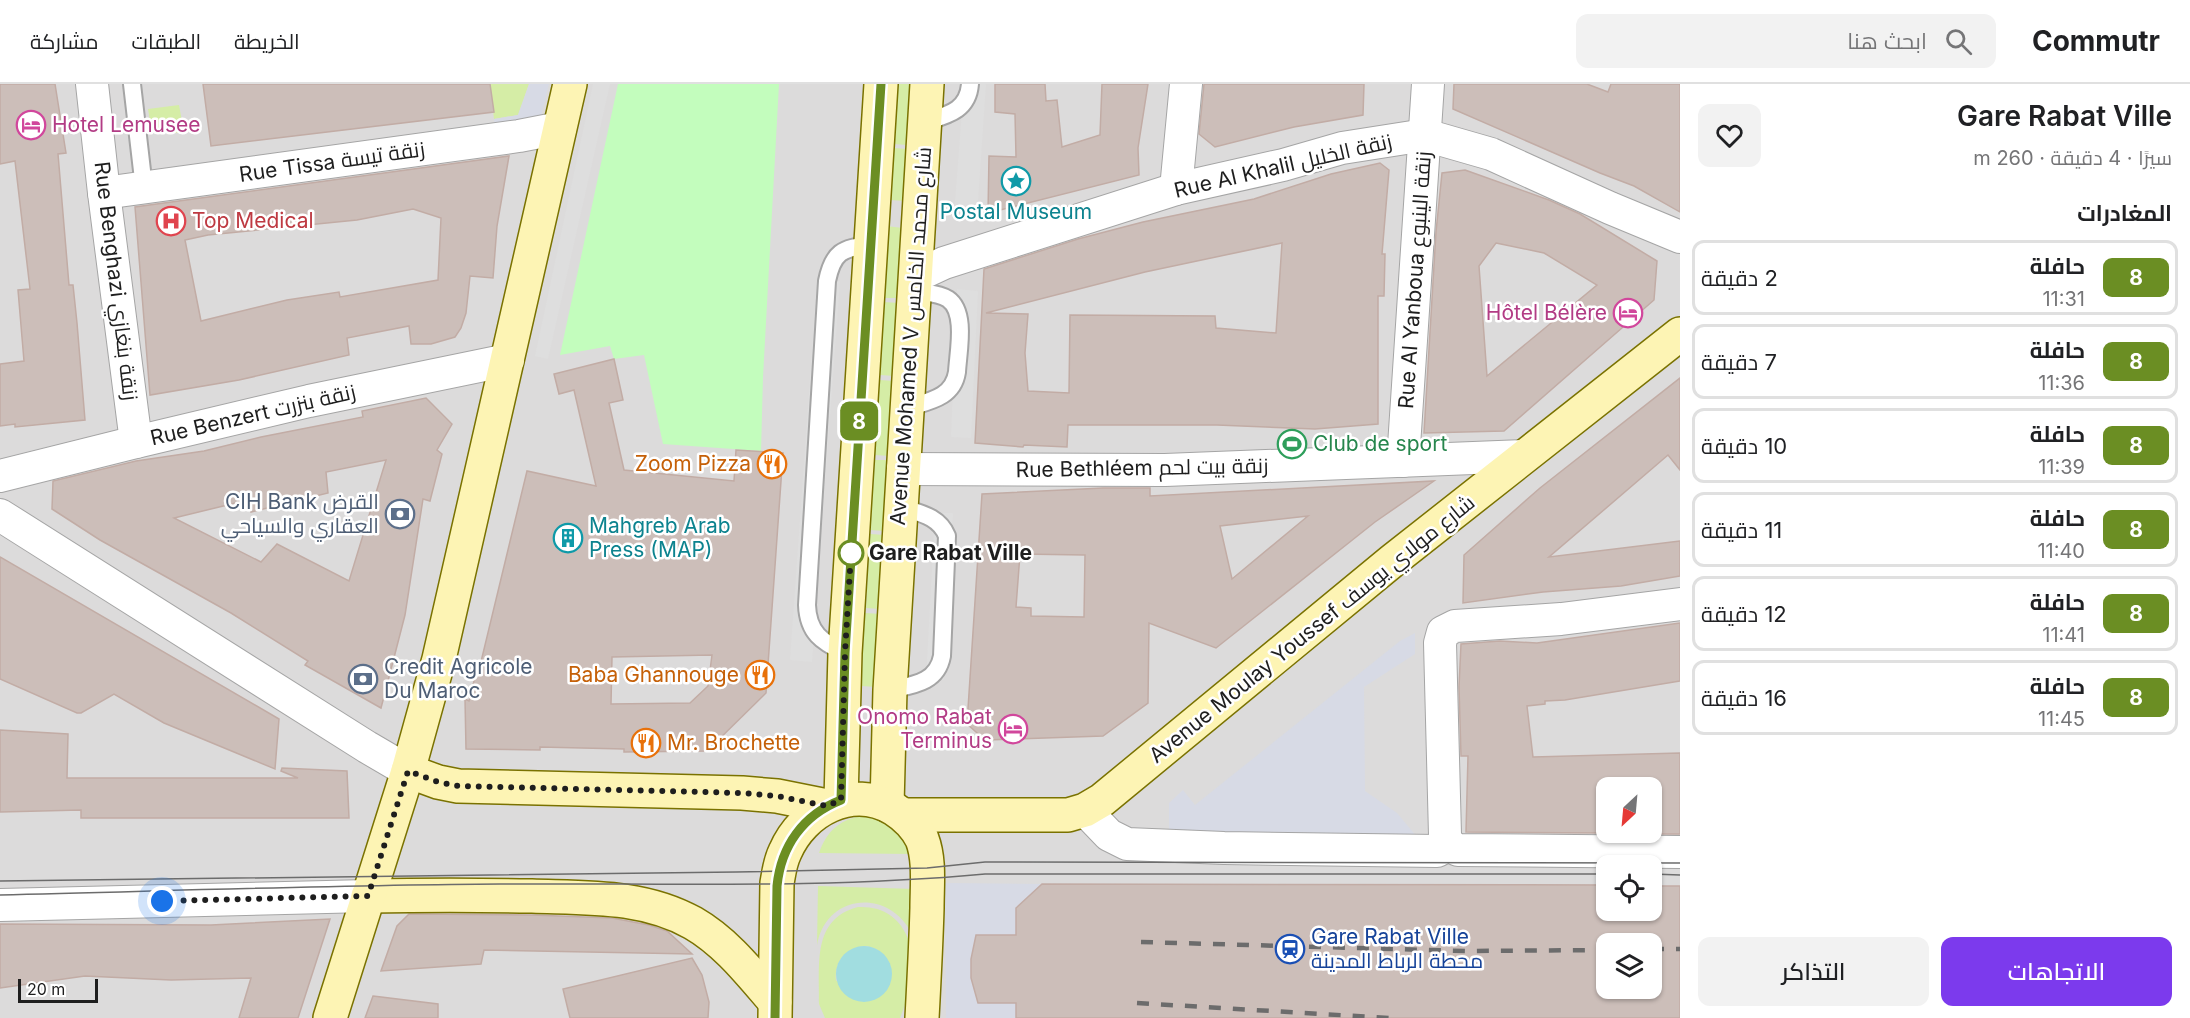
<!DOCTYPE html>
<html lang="ar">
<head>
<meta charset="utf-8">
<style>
  :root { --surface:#fff; --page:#f2f2f2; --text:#202124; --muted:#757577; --line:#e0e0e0; --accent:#7c3aed }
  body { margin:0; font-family:Inter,Cairo,sans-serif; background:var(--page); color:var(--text); direction:rtl; height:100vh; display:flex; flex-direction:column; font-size:22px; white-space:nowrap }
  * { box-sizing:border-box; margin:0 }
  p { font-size:20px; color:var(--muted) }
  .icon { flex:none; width:33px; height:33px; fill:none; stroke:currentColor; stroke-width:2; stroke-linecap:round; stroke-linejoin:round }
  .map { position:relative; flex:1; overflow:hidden; direction:ltr }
  .details { display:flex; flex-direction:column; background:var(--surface); width:510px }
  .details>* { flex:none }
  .badge { padding:0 12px; border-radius:9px; font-size:21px; line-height:39px }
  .needle { width:39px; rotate:206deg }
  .fabs { position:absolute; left:1596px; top:693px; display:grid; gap:12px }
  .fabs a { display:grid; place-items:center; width:66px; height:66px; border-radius:12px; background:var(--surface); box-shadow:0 2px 4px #0004; font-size:30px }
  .scale { position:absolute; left:18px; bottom:15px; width:80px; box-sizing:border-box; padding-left:6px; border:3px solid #1e1e1e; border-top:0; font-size:16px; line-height:21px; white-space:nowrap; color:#1e1e1e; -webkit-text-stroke:4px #fff; paint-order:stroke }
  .you { position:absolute; width:30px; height:30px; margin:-15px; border:4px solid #fff; border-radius:50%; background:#1a73e8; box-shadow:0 0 0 9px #1a73e833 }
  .map>.badge { position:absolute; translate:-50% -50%; box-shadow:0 0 0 3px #fff }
  h2 { padding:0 18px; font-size:22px; line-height:54px }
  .round { display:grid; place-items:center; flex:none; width:63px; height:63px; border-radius:12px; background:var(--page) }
  .summary { display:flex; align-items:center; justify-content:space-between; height:102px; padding:0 18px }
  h1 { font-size:28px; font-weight:600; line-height:45px }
  .button { display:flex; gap:12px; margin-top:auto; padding:12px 18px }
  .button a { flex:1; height:69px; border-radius:12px; background:var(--accent); color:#fff; font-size:24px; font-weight:600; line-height:69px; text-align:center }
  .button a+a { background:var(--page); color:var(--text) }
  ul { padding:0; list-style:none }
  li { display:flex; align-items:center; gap:18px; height:75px; margin:0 12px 9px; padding:0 6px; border:3px solid var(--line); border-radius:12px }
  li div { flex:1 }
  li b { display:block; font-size:22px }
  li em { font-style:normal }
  li .badge { min-width:66px; font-weight:700; text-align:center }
  header { display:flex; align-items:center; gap:36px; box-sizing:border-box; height:84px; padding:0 30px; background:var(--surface); border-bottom:2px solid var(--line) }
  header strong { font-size:28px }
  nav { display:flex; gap:33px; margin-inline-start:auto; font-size:21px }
  .search { width:420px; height:54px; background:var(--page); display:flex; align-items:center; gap:15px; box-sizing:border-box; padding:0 21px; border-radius:12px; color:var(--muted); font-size:22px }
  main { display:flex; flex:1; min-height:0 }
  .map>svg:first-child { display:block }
  .residential { fill:#dcdbdb; fill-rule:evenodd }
  .grass { fill:#d5eda6; fill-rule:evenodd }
  .park { fill:#c3fdbd }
  .parking { fill:#dedede }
  .plaza { fill:#d7dae5 }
  .water { fill:#a1dde0 }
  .building { fill:#ccbeb9; stroke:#c2aca5; stroke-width:1.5; fill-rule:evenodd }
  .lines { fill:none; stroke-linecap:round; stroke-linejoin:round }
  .lane-casing { stroke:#a5a5a5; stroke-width:20 }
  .street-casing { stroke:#a5a5a5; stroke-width:34 }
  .secondary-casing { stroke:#7a7200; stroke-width:36 }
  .lane { stroke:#fff; stroke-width:16 }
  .street { stroke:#fff; stroke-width:32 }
  .secondary { stroke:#fdf4b4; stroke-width:33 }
  .tram { stroke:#6c6c6c; stroke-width:1.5 }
  .rail { stroke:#6c6c6c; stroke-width:4.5; stroke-dasharray:12 12; stroke-linecap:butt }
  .line-casing { stroke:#fff; stroke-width:14 }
  .line { stroke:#6b8e23; stroke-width:9 }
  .walk { stroke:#1e1e1e; stroke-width:6; stroke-dasharray:0 10.8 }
  .stop-dot { fill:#fff; stroke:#6b8e23; stroke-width:3 }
  .labels { text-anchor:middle; stroke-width:5; stroke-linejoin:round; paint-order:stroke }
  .hotel-label { font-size:21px; fill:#b23c85; stroke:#fff; text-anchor:end }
  .street-label { font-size:21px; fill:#1e1e1e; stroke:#fff }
  .culture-label { font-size:21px; fill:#0d838f; stroke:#fff }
  .health-label { font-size:21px; fill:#be3a42; stroke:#fff; text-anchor:start }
  .leisure-label { font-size:21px; fill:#27864d; stroke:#fff; text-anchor:start }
  .food-label { font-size:21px; fill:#c56008; stroke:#fff; text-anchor:end }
  .service-label { font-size:21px; fill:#4e5e75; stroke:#fff; text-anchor:end }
  .stop-label { font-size:21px; font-weight:bold; fill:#1e1e1e; stroke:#fff; text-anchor:start }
  .transit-label { font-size:21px; fill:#164399; stroke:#fff; text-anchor:start }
</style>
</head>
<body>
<header>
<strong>Commutr</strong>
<div class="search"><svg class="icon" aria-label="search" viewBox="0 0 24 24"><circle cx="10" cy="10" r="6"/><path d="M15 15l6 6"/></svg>ابحث هنا</div>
<nav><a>الخريطة</a><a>الطبقات</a><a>مشاركة</a></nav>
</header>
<main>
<section class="details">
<div class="summary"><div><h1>Gare Rabat Ville</h1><p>سيرًا · 4 دقيقة · 260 m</p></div><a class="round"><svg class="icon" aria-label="heart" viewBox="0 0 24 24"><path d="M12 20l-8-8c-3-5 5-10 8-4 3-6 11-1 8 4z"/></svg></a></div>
<h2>المغادرات</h2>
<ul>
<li><span class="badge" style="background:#6b8e23;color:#fff">8</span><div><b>حافلة</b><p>11:31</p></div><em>2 دقيقة</em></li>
<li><span class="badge" style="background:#6b8e23;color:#fff">8</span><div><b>حافلة</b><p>11:36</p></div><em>7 دقيقة</em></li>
<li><span class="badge" style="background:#6b8e23;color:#fff">8</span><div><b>حافلة</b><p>11:39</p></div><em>10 دقيقة</em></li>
<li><span class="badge" style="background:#6b8e23;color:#fff">8</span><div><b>حافلة</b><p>11:40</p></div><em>11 دقيقة</em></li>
<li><span class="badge" style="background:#6b8e23;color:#fff">8</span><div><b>حافلة</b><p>11:41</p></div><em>12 دقيقة</em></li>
<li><span class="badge" style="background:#6b8e23;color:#fff">8</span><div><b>حافلة</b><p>11:45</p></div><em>16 دقيقة</em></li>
</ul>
<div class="button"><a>الاتجاهات</a><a>التذاكر</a></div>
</section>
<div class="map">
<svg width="1680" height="934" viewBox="0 0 1680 934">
  <rect width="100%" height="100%" fill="#f0e9e3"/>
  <path class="residential" d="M0,0H1680V934H0ZM1606,704H1652V748H1606ZM1606,782H1652V826H1606ZM1606,860H1652V904H1606Z"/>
  <g class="grass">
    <path d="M490,0H529L518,31L494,35Z"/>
    <path d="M897,0H911L908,61L893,60Z"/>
    <path d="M179,21L184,48L175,49L174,45L152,49L148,25Z"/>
    <path d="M893,64L908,65L905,117L890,116Z"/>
    <path d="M886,142L903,144L899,214H882Z"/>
    <path d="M883,218L899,219L895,292L880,291Z"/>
    <path d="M879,296L895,297L890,372L875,371Z"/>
    <path d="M875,376H890L885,447L870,446Z"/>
    <path d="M870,450L885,451L881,525L866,524Z"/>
    <path d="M865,529L881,530L877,603L861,602Z"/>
    <path d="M861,732H871L897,744L912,770L819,769C826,748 839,736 861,732Z"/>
    <path d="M818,802L915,805L911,848C887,804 826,810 817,861Z"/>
    <path d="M858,823C883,822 900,833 909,857L906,918L900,934H825L819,920C820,882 811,835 858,823ZM867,862L876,865L884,871L836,897C834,876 847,863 867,862Z"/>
  </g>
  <path class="park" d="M618,0H779L763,293L761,367L663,360L644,271L614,275L610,262L560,271Z"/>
  <g class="parking">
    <path d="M593,0H610L548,275L535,272Z"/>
    <path d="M964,0H986L977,132L954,131Z"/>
    <path d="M817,195L840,197L812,578L790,576Z"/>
    <path d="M957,205L978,207L971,354L951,353Z"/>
    <path d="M935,429H953L944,596L926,595Z"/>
  </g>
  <g class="plaza">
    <path d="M529,0H549L541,32L496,50L494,35L518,31Z"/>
    <path d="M1415,549V570L1364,603L1365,707L1397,729L1422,759L1169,751V719L1183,706L1195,721L1400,557Z"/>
    <path d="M945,799L1042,800L1016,824V851H976L971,875V894L977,919H1016V934H946Z"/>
  </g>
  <circle class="water" cx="864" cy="890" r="28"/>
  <g class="building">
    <path d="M0,0H55L66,69L58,70L69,201H73L77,239L85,336L15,343V340L0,342V280L24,277L18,206L30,205L15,77L0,80Z"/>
    <path d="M203,0H490L494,28L211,62Z"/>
    <path d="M995,0H1045L1046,17L1057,16L1062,63L1100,51L1102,0H1148L1138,64L1139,91L988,129L989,72L1016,73L1015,30L995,28Z"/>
    <path d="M1204,0H1364L1363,31L1294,43L1215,63L1199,50Z"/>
    <path d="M1454,0H1587L1608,8L1611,0H1680V128L1634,102L1600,89L1453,25Z"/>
    <path d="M509,72L497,142L493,194L470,192L466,229L461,244L455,253L431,260H411L409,242L347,254L349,271L239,296L150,311L135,123ZM413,125L441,134L438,196L340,213L339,208L287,216L201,237L185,156L208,151L357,136Z"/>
    <path d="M1380,79L1389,86L1382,170H1385L1384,212H1378V340L1315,345L1217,341H1068L1067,363L1024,361L1023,363L975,359L984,185L1078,155L1143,138L1254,115L1331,90ZM1282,159L1276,249L1216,244L1215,232L1070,231L1069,309L1028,307L1025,269L1028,230L986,229L1145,188Z"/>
    <path d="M1465,86L1549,116L1580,130L1657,177L1654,216L1504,347L1424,349L1436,148L1442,89ZM1496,159L1544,169L1597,201L1487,292L1479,182Z"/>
    <path d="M614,275L623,316L609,319L624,386L734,397L736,366L783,369L766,609L707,667L624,668V665L540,663V666L466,665L465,615L469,617L477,585L479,586L527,387L596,402L574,306L559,310L554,290ZM712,571L708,602L690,619L611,620L612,573Z"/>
    <path d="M1680,294V386L1668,371L1549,473L1680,457V492L1621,502L1543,508L1463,519L1464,471L1540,404Z"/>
    <path d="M426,314L452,340L437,366L442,370L430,417L423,415L405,531L381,624L305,581L308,577L231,529L100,456L52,425L53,397L136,377L204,367L261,353L363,333L362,327ZM386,376L349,497L277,460L261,478L174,434L248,416L251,428L328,409L326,388Z"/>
    <path d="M1434,397L1375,438L1216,564L1149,539L1148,619L1103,652L985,656L967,640L982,410L1103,404H1150V412ZM1308,432L1232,495L1220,442ZM1020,470L1085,471L1084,533L1031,532V524L1016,523Z"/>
    <path d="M0,473L279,635L275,685L164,639L114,610L81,629H77L0,595Z"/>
    <path d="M1680,539V597L1565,616L1545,617V620L1527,622L1533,673L1680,669V750H1652V704H1606V749L1466,748L1468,672H1461L1459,603L1461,560L1500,557L1537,559Z"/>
    <path d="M0,646L68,650L67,694H298L281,687L282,684L347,687L349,734H81V726L0,728Z"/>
    <path d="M1042,800L1606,801V826H1652V802H1680V934H1016V919H978L971,894V875L976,851H1016V824ZM1606,860H1652V904H1606Z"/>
    <path d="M409,830L532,831L612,834L649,841L667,847L692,870L484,866L481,880L381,887L397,842Z"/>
    <path d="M330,835L298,934H239L251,894L171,896L85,892L0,904V840L211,841Z"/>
    <path d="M692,874L702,891L709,918L708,934H570L563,905Z"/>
    <path d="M373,912L438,920V934H365Z"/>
  </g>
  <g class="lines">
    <g class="lane-casing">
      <g id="lane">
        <path d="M132,0L144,104"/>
        <path d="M925,38C947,31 968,27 970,0"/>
        <path d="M907,324C929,317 953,314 957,288C958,268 967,228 948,215C939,209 925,209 915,207"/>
        <path d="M845,569C822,558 808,549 807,521L827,197C833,168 842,164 870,161"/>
        <path d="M890,606C913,601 937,599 942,572L947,452C939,432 919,429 901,423"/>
      </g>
    </g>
    <g class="street-casing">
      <g id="street">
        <path d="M92,0L104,109L136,358"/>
        <path d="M1176,105L1186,0"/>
        <path d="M104,109L519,52L560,44"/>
        <path d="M916,192L944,179L1176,105L1283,81L1342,64L1425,51L1491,70L1610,124L1680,153"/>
        <path d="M1403,377L1428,0"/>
        <path d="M903,385L1165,386L1524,372"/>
        <path d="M0,392L136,358L309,317L508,276"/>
        <path d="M0,431L367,663L408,687"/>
        <path d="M1085,726L1109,751L1127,760L1224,764L1437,767L1448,761"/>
        <path d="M1448,761L1445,751L1440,559L1443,548L1455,542L1561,535L1680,520"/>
        <path d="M1448,761L1458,766L1680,768"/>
        <path d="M0,821L368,812"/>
      </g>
    </g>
    <g class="secondary-casing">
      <g id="secondary">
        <path d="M408,687L438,698L458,702L742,709L777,712L827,722"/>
        <path d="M841,716L845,569L881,0"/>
        <path d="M887,721L890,606L927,0"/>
        <path d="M904,731H1068L1085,726L1102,716L1392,477L1680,250"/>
        <path d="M368,812C423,811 477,811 532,812C587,814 643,811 693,839C726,858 750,889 775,918"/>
        <path d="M330,934L408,687L439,575L570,0"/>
        <path d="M775,934L777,799C779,788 780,778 785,768C803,726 852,700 894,725C905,732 916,743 922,755C930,776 927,801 927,824C926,860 924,897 922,934"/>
      </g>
    </g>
    <use href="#lane" class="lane"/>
    <use href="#street" class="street"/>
    <use href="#secondary" class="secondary"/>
    <g class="tram">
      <path d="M1652,790L1680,791"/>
      <path d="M0,797L736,788L927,784L985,778L1680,779"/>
      <path d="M0,811C167,807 333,801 500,800C661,799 824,805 985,790H1606"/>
    </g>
    <g class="rail">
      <path d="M1141,858L1466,867L1606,866"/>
      <path d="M1652,865H1680"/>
      <path d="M1137,919L1389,934"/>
    </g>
  </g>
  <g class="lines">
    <g class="line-casing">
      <path id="line" d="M775,934L777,802C781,762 803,731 841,716L845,569L881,0"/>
    </g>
    <use href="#line" class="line"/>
    <path class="walk" d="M162,817L368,812L408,687L438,698L458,702L742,709L777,712L827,722L841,716L845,569L851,469"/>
  </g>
  <defs>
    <g id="hotel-ring" transform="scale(1.5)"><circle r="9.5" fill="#fff" stroke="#d1479c" stroke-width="1.5"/><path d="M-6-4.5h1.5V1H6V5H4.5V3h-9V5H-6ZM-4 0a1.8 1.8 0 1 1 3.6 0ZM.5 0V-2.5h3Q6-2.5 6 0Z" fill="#d1479c"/></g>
    <g id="sight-ring" transform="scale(1.5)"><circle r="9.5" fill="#fff" stroke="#0f9aa8" stroke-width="1.5"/><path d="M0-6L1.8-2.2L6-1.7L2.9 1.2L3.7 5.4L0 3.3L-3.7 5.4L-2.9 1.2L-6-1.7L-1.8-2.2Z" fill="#0f9aa8"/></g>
    <g id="hospital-ring" transform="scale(1.5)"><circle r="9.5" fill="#fff" stroke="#e0444e" stroke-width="1.5"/><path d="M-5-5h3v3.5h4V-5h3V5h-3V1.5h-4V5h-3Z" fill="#e0444e"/></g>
    <g id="stadium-ring" transform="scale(1.5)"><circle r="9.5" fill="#fff" stroke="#2e9e5b" stroke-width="1.5"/><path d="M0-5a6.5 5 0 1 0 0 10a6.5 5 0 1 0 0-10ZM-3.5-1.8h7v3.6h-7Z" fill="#2e9e5b"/></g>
    <g id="restaurant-ring" transform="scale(1.5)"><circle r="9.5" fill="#fff" stroke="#e8710a" stroke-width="1.5"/><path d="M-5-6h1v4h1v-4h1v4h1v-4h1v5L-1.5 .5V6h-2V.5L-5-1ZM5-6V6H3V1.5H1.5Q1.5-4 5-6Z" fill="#e8710a"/></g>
    <g id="bank-ring" transform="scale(1.5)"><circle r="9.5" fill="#fff" stroke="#5c6f8a" stroke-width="1.5"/><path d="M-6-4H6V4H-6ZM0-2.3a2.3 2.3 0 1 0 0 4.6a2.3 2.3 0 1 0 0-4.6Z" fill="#5c6f8a"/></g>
    <g id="building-ring" transform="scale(1.5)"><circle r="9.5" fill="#fff" stroke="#0f9aa8" stroke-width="1.5"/><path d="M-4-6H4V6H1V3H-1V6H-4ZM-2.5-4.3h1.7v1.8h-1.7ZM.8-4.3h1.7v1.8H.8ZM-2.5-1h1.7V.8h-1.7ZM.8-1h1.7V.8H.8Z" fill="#0f9aa8"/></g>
    <g id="station-ring" transform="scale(1.5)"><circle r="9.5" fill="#fff" stroke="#1a4fb4" stroke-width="1.5"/><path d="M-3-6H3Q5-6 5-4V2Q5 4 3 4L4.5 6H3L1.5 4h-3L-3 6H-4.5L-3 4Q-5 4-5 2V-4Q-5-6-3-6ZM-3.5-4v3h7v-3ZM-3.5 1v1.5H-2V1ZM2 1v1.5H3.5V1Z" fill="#1a4fb4"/></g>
  </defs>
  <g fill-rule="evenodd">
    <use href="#hotel-ring" x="31" y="41"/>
    <use href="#sight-ring" x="1016" y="97"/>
    <use href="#hospital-ring" x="171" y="137"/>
    <use href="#hotel-ring" x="1628" y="229"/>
    <use href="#stadium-ring" x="1292" y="360"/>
    <use href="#restaurant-ring" x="772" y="380"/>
    <use href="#bank-ring" x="400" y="430"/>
    <use href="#building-ring" x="568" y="454"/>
    <use href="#restaurant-ring" x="760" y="591"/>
    <use href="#bank-ring" x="363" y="595"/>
    <use href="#hotel-ring" x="1013" y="645"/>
    <use href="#restaurant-ring" x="646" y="659"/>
    <use href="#station-ring" x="1290" y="865"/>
  </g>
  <circle class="stop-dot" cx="851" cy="469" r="12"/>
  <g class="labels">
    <g class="hotel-label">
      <text x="52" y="48" text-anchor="start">Hotel Lemusee</text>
      <text x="1607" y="236">Hôtel Bélère</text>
      <text x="992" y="640">Onomo Rabat<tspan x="992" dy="24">Terminus</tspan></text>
    </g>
    <g class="street-label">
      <text transform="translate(332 78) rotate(-8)" y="7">Rue Tissa زنقة تيسة</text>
      <text transform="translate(1283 82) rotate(-13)" y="7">Rue Al Khalil زنقة الخليل</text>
      <text transform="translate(1415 196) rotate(-86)" y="7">Rue Al Yanboua زنقة الينبوع</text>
      <text transform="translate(116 197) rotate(83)" y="7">Rue Benghazi زنقة بنغازي</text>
      <text transform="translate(911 252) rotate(-86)" y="7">Avenue Mohamed V شارع محمد الخامس</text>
      <text transform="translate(253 331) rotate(-13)" y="7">Rue Benzert زنقة بنزرت</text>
      <text transform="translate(1142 384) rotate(-1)" y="7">Rue Bethléem زنقة بيت لحم</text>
      <text transform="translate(1312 545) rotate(-39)" y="7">Avenue Moulay Youssef شارع مولاي يوسف</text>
    </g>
    <g class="culture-label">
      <text x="1016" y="135">Postal Museum</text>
      <text x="589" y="449" text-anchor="start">Mahgreb Arab<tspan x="589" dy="24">Press (MAP)</tspan></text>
    </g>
    <g class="health-label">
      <text x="192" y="144">Top Medical</text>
    </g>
    <g class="leisure-label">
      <text x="1313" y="367">Club de sport</text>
    </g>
    <g class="food-label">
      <text x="751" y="387">Zoom Pizza</text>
      <text x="739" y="598">Baba Ghannouge</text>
      <text x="667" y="666" text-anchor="start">Mr. Brochette</text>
    </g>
    <g class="service-label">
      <text x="379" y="425">CIH Bank القرض<tspan x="379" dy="24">العقاري والسياحي</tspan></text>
      <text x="384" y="590" text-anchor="start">Credit Agricole<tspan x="384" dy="24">Du Maroc</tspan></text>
    </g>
    <g class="stop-label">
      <text x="869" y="476">Gare Rabat Ville</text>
    </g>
    <g class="transit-label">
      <text x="1311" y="860">Gare Rabat Ville<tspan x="1311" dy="24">محطة الرباط المدينة</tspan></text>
    </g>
  </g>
</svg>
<div class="fabs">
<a><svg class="needle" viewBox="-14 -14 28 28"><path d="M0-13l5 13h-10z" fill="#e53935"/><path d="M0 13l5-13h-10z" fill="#757577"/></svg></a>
<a><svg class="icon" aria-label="locate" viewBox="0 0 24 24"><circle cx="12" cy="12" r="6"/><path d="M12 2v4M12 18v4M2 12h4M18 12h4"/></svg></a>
<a><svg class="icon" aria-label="layers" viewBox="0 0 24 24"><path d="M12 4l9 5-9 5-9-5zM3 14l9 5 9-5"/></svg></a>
</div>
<div class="scale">20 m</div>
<div class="you" style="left:162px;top:817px"></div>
<b class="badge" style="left:859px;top:337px;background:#6b8e23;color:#fff">8</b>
</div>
</main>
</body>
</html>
